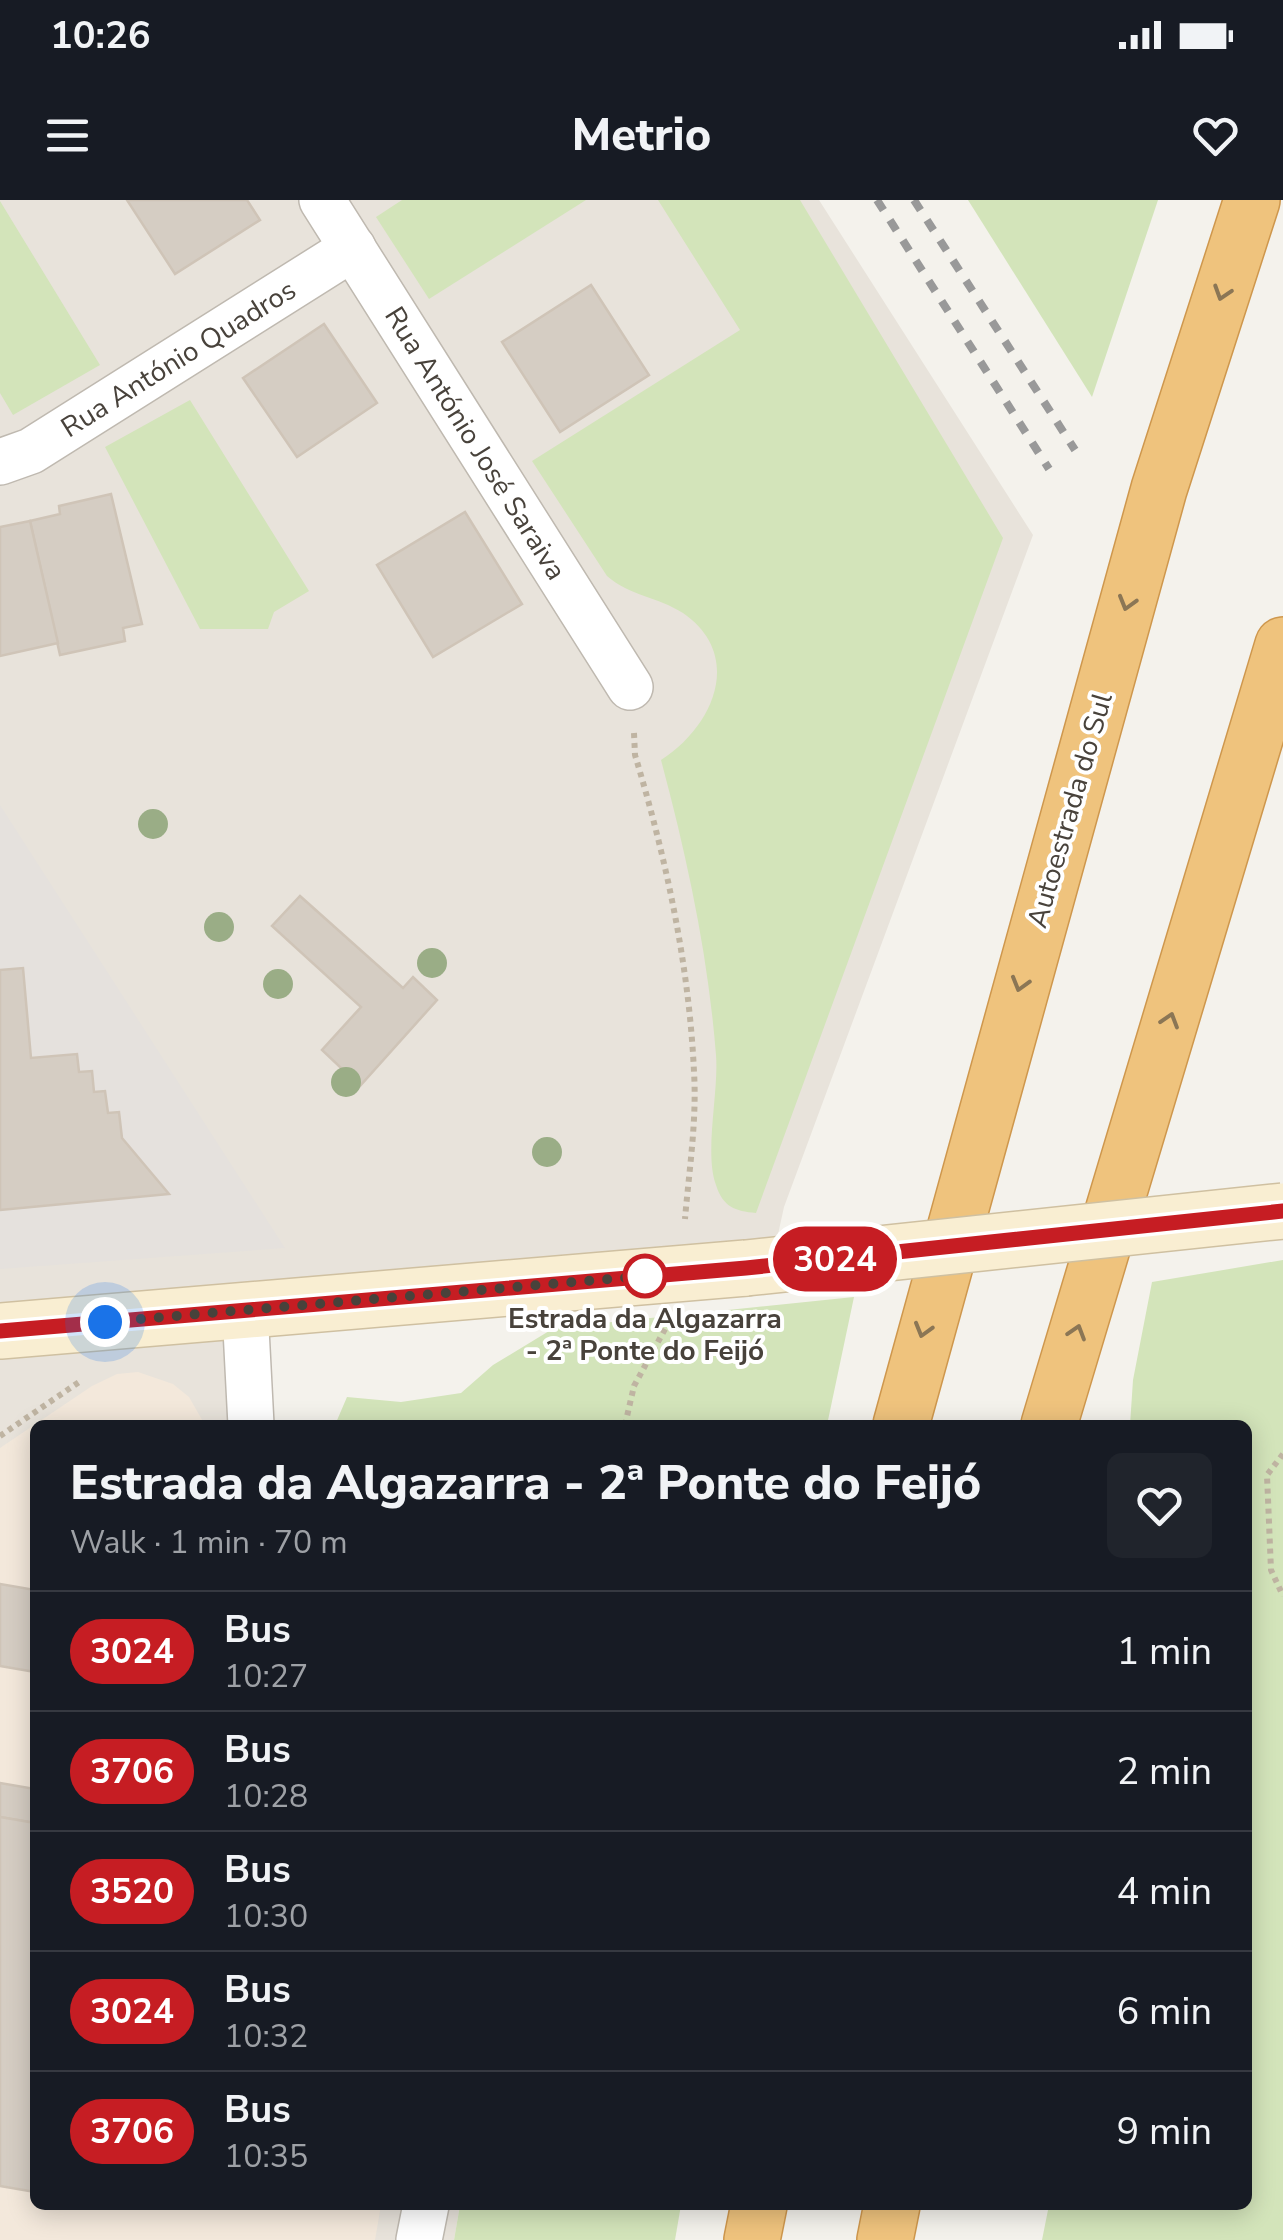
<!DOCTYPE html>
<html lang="en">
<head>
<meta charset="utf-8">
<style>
  :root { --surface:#171b24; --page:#20242c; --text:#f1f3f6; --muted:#9ea1a6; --line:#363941 }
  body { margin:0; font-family:"Nunito Sans",sans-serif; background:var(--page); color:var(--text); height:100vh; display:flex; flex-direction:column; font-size:38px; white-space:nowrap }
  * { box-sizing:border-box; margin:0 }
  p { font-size:32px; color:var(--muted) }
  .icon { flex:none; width:55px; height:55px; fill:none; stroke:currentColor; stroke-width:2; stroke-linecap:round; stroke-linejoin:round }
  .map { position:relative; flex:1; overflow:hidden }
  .details { position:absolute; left:30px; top:1220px; width:1222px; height:790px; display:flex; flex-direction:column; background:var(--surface); border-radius:15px; box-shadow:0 5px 25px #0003 }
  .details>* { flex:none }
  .badge { padding:0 20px; border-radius:32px; font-size:35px; line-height:65px }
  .you { position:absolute; width:50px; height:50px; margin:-25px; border:8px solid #fff; border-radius:50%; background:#1a73e8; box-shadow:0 0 0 15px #1a73e833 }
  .map>.badge { position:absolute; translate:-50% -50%; box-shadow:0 0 0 5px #fff }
  .round { display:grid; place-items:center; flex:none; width:105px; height:105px; border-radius:15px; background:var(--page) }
  .headline { display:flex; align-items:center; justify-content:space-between; height:170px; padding:0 40px }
  h1 { font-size:48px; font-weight:800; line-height:75px }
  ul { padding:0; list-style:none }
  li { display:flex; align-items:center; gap:30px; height:120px; padding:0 40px; border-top:2px solid var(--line) }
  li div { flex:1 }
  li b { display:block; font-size:38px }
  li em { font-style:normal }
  li .badge { min-width:110px; font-weight:700; text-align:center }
  .status { display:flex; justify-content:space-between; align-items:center; height:70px; padding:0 50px; background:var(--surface); direction:ltr }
  .status svg { height:28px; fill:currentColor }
  header { display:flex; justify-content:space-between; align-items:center; height:130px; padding:0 40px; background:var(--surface); font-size:45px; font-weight:800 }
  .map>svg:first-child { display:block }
  .residential { fill:#e8e3db }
  .commercial { fill:#f3e8db }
  .industrial { fill:#e5e1dd }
  .green { fill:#d3e4ba }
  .building { fill:#d5cdc3; stroke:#cfc4b7; stroke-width:2.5 }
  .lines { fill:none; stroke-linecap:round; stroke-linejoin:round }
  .street-casing { stroke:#bfb9b0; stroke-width:48 }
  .secondary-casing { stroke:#cfc0a1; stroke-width:58 }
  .highway-casing { stroke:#ce974d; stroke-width:58 }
  .path { stroke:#bfb4a2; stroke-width:6; stroke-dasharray:5 5; stroke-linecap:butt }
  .street { stroke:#fff; stroke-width:45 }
  .secondary { stroke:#f9eed2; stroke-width:55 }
  .highway { stroke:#efc37d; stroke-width:55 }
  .rail { stroke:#999; stroke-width:8; stroke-dasharray:12 12; stroke-linecap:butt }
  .secondary-bridge-casing { stroke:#cfc0a1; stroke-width:58; stroke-linecap:butt }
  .secondary-bridge { stroke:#f9eed2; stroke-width:55 }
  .tree { fill:#9aad86 }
  .oneway { stroke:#8b7655 }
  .line-casing { stroke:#fff; stroke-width:22 }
  .line { stroke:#c61d23; stroke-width:15 }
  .walk { stroke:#48423b; stroke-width:10; stroke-dasharray:0 18 }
  .stop-dot { fill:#fff; stroke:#c61d23; stroke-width:5 }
  .labels { text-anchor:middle; stroke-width:8; stroke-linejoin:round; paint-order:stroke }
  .street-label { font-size:28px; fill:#48423b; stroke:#fff }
  .stop-label { font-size:28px; font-weight:bold; fill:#48423b; stroke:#fff }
</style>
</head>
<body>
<div class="status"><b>10:26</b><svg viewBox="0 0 49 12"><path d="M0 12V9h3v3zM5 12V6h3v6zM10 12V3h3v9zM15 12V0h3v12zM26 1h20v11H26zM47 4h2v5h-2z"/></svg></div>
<header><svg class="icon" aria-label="menu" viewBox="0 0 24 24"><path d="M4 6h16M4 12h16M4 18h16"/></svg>Metrio<svg class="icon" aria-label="heart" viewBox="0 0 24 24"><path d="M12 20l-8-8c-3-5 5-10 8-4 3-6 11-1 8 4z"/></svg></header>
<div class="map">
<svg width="1283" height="2040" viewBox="0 0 1283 2040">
  <rect width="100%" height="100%" fill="#f4f2ec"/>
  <path class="residential" d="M0,0H819L1033,335L784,1007L775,1048L244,1099L273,1225H35V2005H460L454,2040H0Z"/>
  <path class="commercial" d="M138,1172L173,1184L189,1197L205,1225H35V2005H381L375,2040H0V1248L92,1186L117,1174Z"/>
  <path class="industrial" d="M0,605L285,1048L0,1069Z"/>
  <g class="green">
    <path d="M402,0H586L429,99L376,17Z"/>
    <path d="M658,0H800L1003,338L756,1013C735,1011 723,1007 716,985C704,953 719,892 716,855C708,754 687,657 661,560C713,527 745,456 683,413C658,397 630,396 607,376L532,261L740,130Z"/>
    <path d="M968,0H1158L1092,197Z"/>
    <path d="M0,1L100,165L13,215L0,193Z"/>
    <path d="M190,200L309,391L274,412L268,429H200L105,247Z"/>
    <path d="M1283,1060V2040H1042L1049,2005H1248V1225H1130L1133,1180L1152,1082Z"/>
    <path d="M854,1097L827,1225H335L347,1197L401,1202L461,1193L493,1165L554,1128Z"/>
    <path d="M460,2005H681L675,2040H454Z"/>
  </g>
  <g class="building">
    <path d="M127,0H247L260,20L175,74Z"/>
    <path d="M591,85L649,175L560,232L502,142Z"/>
    <path d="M324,124L377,203L297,257L243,178Z"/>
    <path d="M111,294L142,424L123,428L125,441L60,455L30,321L60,314L59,306Z"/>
    <path d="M465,312L522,404L433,457L377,365Z"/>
    <path d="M30,321L58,443L0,456V327Z"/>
    <path d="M300,696L403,788L413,777L437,800L360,886L322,850L361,807L272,726Z"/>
    <path d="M23,768L31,858L77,854L79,872L92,871L94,892L105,891L108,913L119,912L122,938L169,994L0,1010V770Z"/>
    <path d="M0,1384L35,1390V1472L0,1466Z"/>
    <path d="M0,1583L35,1589V1623L0,1617Z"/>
    <path d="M0,1617L35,1623V1992L0,1986Z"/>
  </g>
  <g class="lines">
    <g class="street-casing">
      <g id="street">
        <path d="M322,0L630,487"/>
        <path d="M0,262L31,251L353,48"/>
        <path d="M245,1110L251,1225"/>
        <path d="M419,2040L426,2005"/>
      </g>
    </g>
    <g class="secondary-casing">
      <path id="secondary" d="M0,1131L746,1068"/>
    </g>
    <g class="highway-casing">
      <g id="highway">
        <path d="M901,1225L1159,289L1252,0"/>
        <path d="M1049,1225L1283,445"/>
        <path d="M752,2040L759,2005"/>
        <path d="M885,2040L892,2005"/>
      </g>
    </g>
    <g class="path">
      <path d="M634,533L635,555C666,658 689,764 694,872C697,920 689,971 685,1019"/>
      <path d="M625,1225L634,1186L665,1129"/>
      <path d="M0,1236L82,1180"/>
      <path d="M1283,1254L1267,1275L1271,1370L1283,1396"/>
    </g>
    <use href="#street" class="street"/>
    <use href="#secondary" class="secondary"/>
    <use href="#highway" class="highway"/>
    <g class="rail">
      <path d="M877,0L1049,269"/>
      <path d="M914,0L1075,250"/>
    </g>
    <g class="secondary-bridge-casing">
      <path id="secondary-bridge" d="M746,1068L1283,1011"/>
    </g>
    <use href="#secondary-bridge" class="secondary-bridge"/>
  </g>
  <g class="tree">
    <circle cx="153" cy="624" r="15"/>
    <circle cx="219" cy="727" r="15"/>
    <circle cx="432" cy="763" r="15"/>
    <circle cx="278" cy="784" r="15"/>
    <circle cx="346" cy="882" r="15"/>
    <circle cx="547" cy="952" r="15"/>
  </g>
  <defs><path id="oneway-chevron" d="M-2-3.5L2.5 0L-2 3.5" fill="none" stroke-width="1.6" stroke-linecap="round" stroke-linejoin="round" transform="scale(2.5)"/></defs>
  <g class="oneway">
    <use href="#oneway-chevron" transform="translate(1222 93) rotate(108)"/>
    <use href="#oneway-chevron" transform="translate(1127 403) rotate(106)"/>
    <use href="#oneway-chevron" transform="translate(1020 784) rotate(106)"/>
    <use href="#oneway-chevron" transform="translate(1170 820) rotate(-73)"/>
    <use href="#oneway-chevron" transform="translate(923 1130) rotate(106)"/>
    <use href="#oneway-chevron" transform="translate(1077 1132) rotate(-73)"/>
  </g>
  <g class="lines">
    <g class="line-casing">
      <path id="line" d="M0,1131L746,1068L1283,1011"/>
    </g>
    <use href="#line" class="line"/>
    <path class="walk" d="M105,1122L645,1076"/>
  </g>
  <circle class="stop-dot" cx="645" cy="1076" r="20"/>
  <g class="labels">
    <g class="street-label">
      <text transform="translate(178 158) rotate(-32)" y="10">Rua António Quadros</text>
      <text transform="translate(476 243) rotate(58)" y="10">Rua António José Saraiva</text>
      <text transform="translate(1069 610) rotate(-74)" y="10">Autoestrada do Sul</text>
    </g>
    <g class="stop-label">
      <text x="645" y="1128">Estrada da Algazarra<tspan x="645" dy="32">- 2ª Ponte do Feijó</tspan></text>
    </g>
  </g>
</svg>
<div class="you" style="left:105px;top:1122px"></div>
<b class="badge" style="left:835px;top:1059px;background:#c61d23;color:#fff">3024</b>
<section class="details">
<div class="headline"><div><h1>Estrada da Algazarra - 2ª Ponte do Feijó</h1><p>Walk · 1 min · 70 m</p></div><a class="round"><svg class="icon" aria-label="heart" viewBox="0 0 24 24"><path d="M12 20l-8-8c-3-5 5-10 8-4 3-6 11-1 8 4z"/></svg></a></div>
<ul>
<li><span class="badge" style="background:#c61d23;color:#fff">3024</span><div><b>Bus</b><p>10:27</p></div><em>1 min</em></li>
<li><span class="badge" style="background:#c61d23;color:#fff">3706</span><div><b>Bus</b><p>10:28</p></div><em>2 min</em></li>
<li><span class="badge" style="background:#c61d23;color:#fff">3520</span><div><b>Bus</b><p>10:30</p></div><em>4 min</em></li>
<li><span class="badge" style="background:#c61d23;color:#fff">3024</span><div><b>Bus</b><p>10:32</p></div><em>6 min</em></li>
<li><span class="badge" style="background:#c61d23;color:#fff">3706</span><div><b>Bus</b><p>10:35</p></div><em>9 min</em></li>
</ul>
</section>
</div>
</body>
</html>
